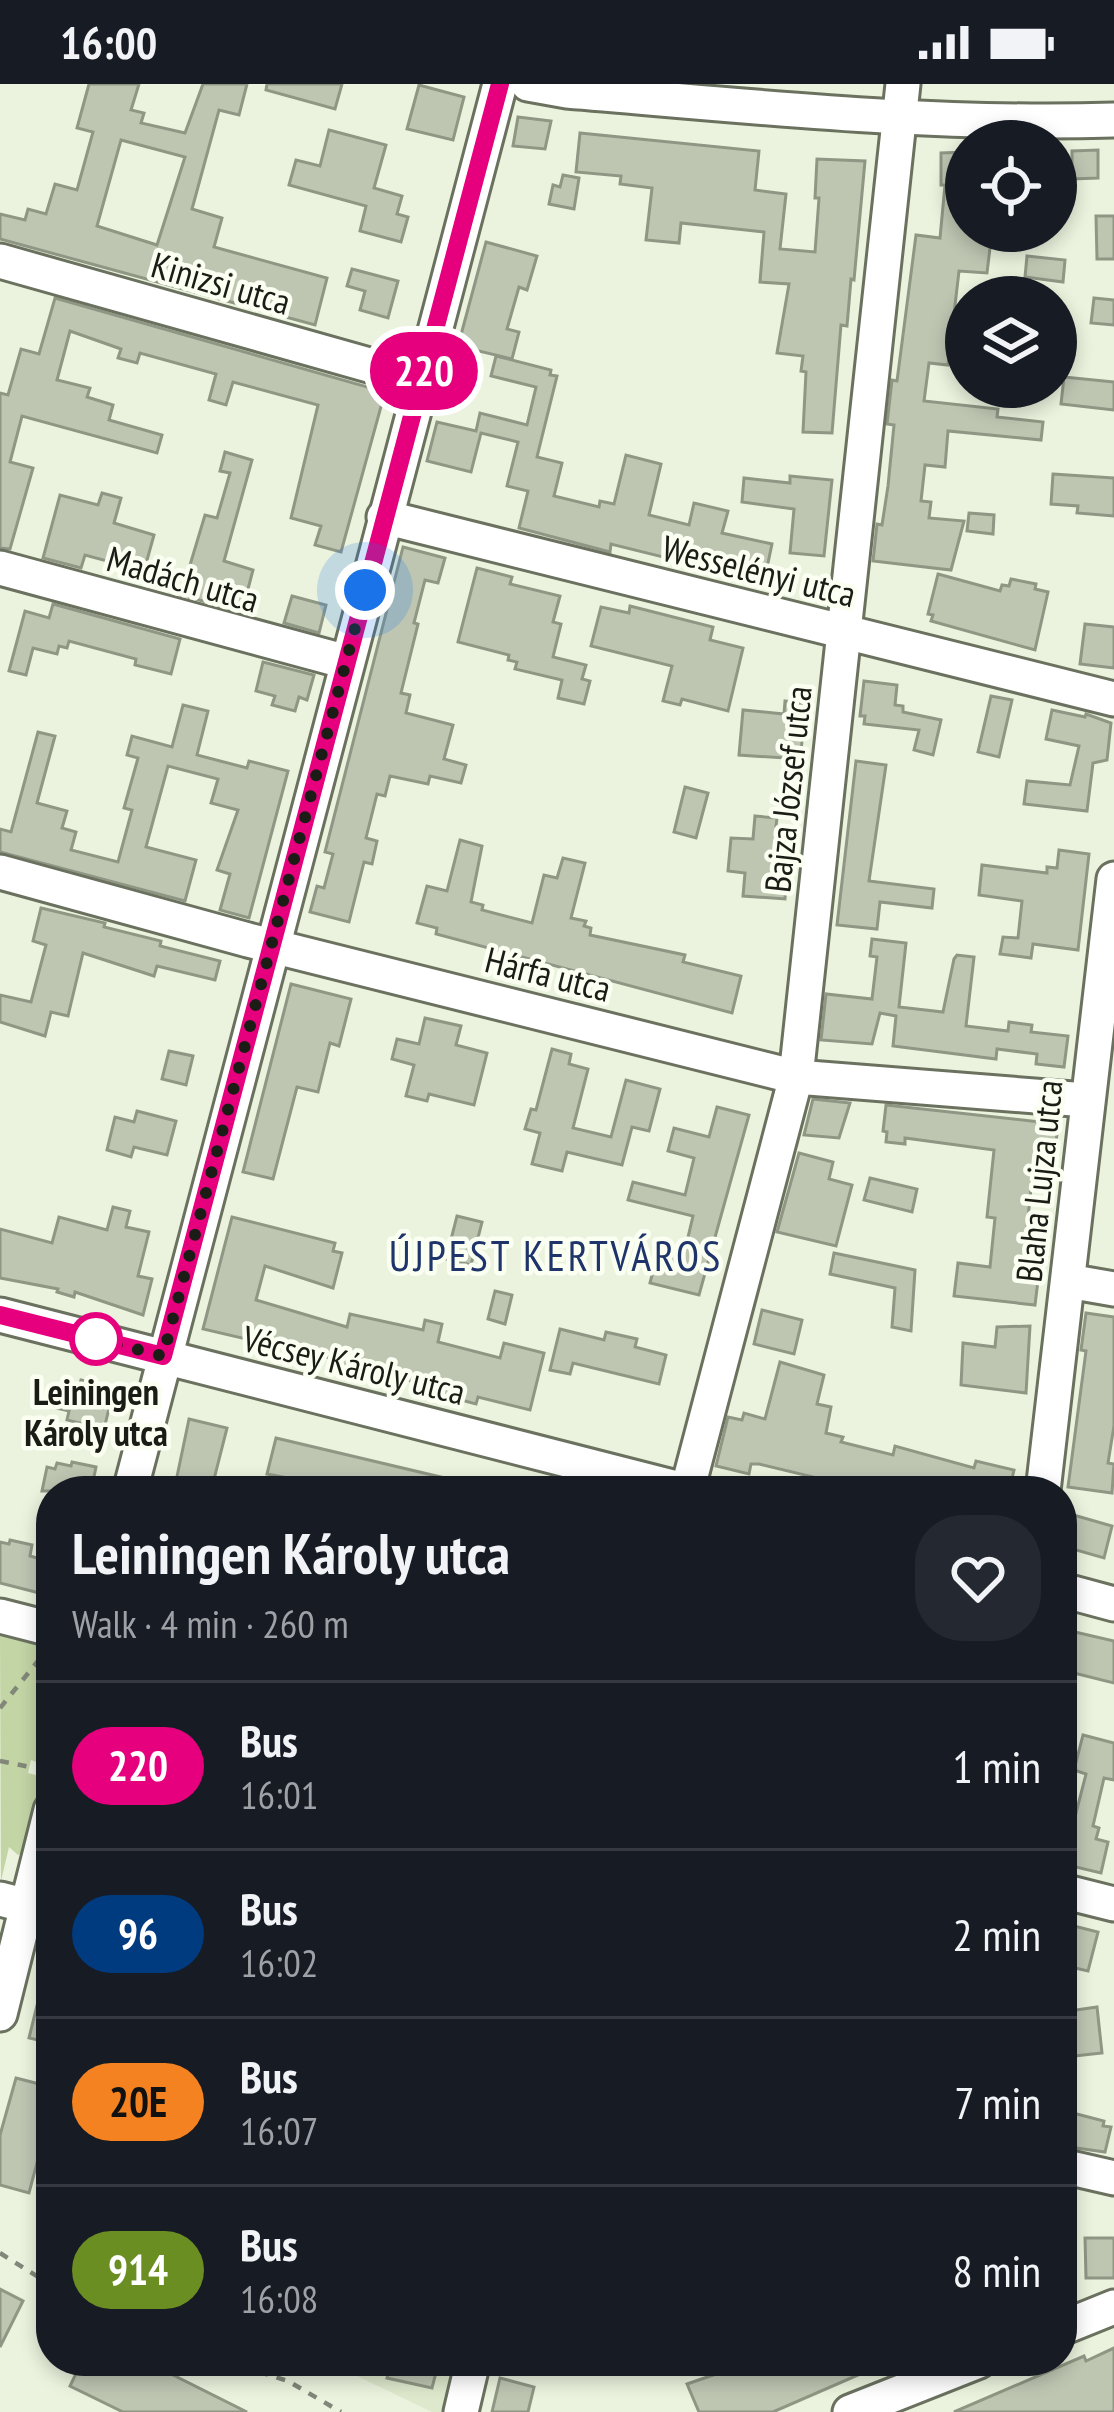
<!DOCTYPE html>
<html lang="en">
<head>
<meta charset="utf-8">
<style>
  :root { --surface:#171b24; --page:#242831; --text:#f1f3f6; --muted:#9ea1a6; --line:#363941 }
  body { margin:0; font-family:"PT Sans Narrow",sans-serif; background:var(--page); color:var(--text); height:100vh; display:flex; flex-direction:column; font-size:45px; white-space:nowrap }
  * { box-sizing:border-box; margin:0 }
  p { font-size:39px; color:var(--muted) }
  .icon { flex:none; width:66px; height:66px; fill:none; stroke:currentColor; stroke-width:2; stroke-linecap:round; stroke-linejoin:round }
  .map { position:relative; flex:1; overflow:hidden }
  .sheet { position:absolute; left:36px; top:1392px; width:1041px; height:900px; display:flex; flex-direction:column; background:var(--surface); border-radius:48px; box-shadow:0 6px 18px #0003 }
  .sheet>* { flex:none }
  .badge { padding:0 24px; border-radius:39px; font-size:42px; line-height:78px }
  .tools { position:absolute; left:945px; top:36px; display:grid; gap:24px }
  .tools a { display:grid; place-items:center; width:132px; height:132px; border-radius:50%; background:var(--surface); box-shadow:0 6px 18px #0003; font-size:60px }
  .you { position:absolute; width:60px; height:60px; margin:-30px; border:9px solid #fff; border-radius:50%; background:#1a73e8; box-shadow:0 0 0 18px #1a73e833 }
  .map>.badge { position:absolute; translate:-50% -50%; box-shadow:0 0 0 6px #fff }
  .round { display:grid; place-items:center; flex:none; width:126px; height:126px; border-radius:48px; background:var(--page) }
  .summary { display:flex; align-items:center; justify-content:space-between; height:204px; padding:0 36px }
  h1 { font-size:57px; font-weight:700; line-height:90px }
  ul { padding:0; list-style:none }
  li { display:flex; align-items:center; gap:36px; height:168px; padding:0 36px; border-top:3px solid var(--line) }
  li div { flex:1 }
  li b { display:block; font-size:45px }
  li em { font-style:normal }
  li .badge { min-width:132px; font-weight:700; text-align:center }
  .status { display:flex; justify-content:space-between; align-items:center; height:84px; padding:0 60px; background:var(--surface); direction:ltr }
  .status svg { height:33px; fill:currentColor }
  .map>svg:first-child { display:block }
  .built { fill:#dde8cc }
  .green { fill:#c3d5a5 }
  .building { fill:#bec6b2; stroke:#8f9684; stroke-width:3; fill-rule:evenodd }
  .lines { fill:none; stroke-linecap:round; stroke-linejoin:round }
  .minor-casing { stroke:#6a715f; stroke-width:39 }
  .path { stroke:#828779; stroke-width:4.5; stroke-dasharray:9 9; stroke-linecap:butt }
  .minor { stroke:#fff; stroke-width:33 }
  .line-casing { stroke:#fff; stroke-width:27 }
  .line { stroke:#e6007e; stroke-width:18 }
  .walk { stroke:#1a1c15; stroke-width:12; stroke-dasharray:0 21.6 }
  .stop-dot { fill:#fff; stroke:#e6007e; stroke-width:6 }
  .labels { text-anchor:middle; stroke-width:9; stroke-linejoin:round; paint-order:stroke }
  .street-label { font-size:36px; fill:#1a1c15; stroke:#fafff2 }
  .stop-label { font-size:36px; font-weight:bold; fill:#1a1c15; stroke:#fafff2 }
  .quarter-label { font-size:42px; letter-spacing:3px; fill:#1e346b; stroke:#fafff2 }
</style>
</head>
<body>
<div class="status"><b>16:00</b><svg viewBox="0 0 49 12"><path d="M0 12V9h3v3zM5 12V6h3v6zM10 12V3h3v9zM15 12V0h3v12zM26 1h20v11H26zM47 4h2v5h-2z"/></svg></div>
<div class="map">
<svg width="1114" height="2328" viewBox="0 0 1114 2328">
  <rect width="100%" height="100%" fill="#ebf3de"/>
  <path class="built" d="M326,2277H457L444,2328H432Z"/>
  <path class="green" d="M0,1547L51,1561V1684L31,1676L28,1689L47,1694L30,1765L18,1771L9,1763L1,1797Z"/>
  <g class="building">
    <path d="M89,0H139L131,26L144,29L141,39L185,49L203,0H247L239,31L219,26L192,125L222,134L214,163L327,194L315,241L0,155V130L25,136L28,125L46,130L55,100L77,106L93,48L77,44ZM121,56L185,73L157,161L97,142Z"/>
    <path d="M267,0H342L335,25L266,6Z"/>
    <path d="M419,1L464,13L453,56L407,45Z"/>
    <path d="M518,33L551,37L545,65L513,62Z"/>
    <path d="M329,46L386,61L374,104L402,112L397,130L408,133L401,158L360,147L366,122L289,101L296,76L320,82Z"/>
    <path d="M580,49L759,67L755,106L786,110L780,165L815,168L819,114H815L817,75L865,77L854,196L851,195L847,242L841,241L832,349L803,348L806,288L801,287L803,272L777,269L789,200L760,198L764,148L681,139L679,159L646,156L652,104L620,100L621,92L576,88Z"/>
    <path d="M1098,66V94L1072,95V67Z"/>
    <path d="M966,68V147H992L987,189L959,187L948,281L929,279L924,317L998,325L997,333L1043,338L1041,356L948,347L945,383L925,381L921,417L931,418L929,434L964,437L951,486L873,477L877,440L882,441L888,402L894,341L887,340L892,296L897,297L916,151L940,154L945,101H941V69Z"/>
    <path d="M563,91L579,94L574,125L549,120L553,101L560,103Z"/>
    <path d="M1096,132H1114V175H1097Z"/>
    <path d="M486,158L537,172L527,206L519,203L507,245L519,248L512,275L458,262Z"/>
    <path d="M1027,172L1065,176L1063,198L1025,193Z"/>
    <path d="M352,185L398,197L388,234L360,226L365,207L347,202Z"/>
    <path d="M55,214L385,308L341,468L315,461L321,442L291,434L318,321L233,298L226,321L209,316L216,290L140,269L137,279L118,274L121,265L70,247L57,296L90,304L87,313L113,321L109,336L162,351L157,369L22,332L10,378L33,384L10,465L0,464V309L8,311L21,265L39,270Z"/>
    <path d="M1094,214L1114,216V241L1091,239Z"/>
    <path d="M496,272L551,286L550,291L557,292L537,373L562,379L554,412L599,423L600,417L614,420L626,371L661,380L649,431L689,441L694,419L728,427L722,449L772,460L764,498L611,460L610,468L519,444L528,407L507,402L518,358L481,349L471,388L427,377L437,338L476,347L480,329L527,341L536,303L491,292Z"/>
    <path d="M1064,293L1114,298V326L1061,320Z"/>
    <path d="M225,368L252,376L224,477L253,486L242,528L181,511L205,431L217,434L230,389L220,387Z"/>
    <path d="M1053,390L1114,394V432L1077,429L1078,422L1051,420Z"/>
    <path d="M790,392L832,396L824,472L790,469L794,425L742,418L744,394L790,399Z"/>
    <path d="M102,409L121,414L114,439L154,451L144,487L85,471L81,484L43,474L60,411L98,421Z"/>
    <path d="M969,429L994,431L993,450L967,447Z"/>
    <path d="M403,463L445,474L438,499L425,496L414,539L418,540L401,609L410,611L406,629L453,641L444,675L466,681L461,699L430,692L428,700L390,692L385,712L377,710L366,754L377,757L372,780L364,778L349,838L310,828L317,802L324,804L333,770L325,768Z"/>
    <path d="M477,484L512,493L510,500L560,512L553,538L561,540L553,573L586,581L582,595L590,597L584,620L558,614L562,596L515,585L517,578L508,576L509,571L458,558Z"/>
    <path d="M938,490L1000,507L1002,501L1009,502L1011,495L1036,500L1035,505L1048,508L1035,566L931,537L933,531L928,530Z"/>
    <path d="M292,512L326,521L319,549L284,539Z"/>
    <path d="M53,520L180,555L171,590L135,581L136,575L69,557L67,564L59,562L57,570L33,564L26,591L9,587L25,527L49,534Z"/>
    <path d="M630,522L713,543L710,556L743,564L728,627L682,615L680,621L663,617L672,582L591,562L601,523L629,529Z"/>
    <path d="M1085,540L1114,543V584L1080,580Z"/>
    <path d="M263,578L314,591L307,616L299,613L295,627L272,621L275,612L256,607Z"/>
    <path d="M864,597L897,601L895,621L903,622V628L941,636L933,671L914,666L919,646L864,640L865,632H860Z"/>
    <path d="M991,612L1012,616L999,673L978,668Z"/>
    <path d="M785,617L805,619L801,669L785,667V674L739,671L743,626L784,630Z"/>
    <path d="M183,621L208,627L197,671L247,684L249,677L288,687L249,834L220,826L230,790L217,786L238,726L211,719L218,695L168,682L146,763L196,776L185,817L0,768V745L11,748L38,648L55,652L37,719L67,727L62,744L76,748L71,766L118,778L132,726L124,724L138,674L127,671L132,652L172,663Z"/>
    <path d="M1052,626L1085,633L1086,630L1111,639L1107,676L1093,679L1087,727L1024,720L1027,697L1070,701L1079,662L1046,655Z"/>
    <path d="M856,677L886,681L869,797L934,805L932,824L880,818L877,845L837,841Z"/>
    <path d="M685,703L708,709L696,754L674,748Z"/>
    <path d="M755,732L777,734L776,742L790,743L785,815L743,812L745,789L728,787L731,754L753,755Z"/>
    <path d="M460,756L482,762L471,818L483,821L482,826L532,839L544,791L557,794L563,774L585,779L571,834L586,837L584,842L591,844L590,851L685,871L683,878L741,892L732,929L436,850L437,844L417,839L427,802L447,807Z"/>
    <path d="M1059,766L1089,770L1078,866L1033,860L1031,874L1000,870L1003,853L1018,854L1022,817L979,811L982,781L1047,789V783L1057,784Z"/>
    <path d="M41,824L105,839L104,843L161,857L160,862L220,877L215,896L157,882L154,892L83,869L68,932L51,928L45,952L0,938V911L31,918L46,861L33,857Z"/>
    <path d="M872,855L906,859L899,923L943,928L954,875L957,871L974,873L966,942L1008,947L1009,938L1032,941L1031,948L1068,952L1064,983L1036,980L1037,970L997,965L996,975L893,962L896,932L880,929L872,960L821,956L826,910L872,915L877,873L870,872Z"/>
    <path d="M291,900L351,915L339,962L330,959L318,1008L297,1003L273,1095L243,1088Z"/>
    <path d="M425,934L461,942L456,961L487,969L474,1021L429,1010L427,1017L406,1012L414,981L392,975L397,955L419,960Z"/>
    <path d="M552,965L571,970L569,980L588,985L573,1044L611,1053L626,996L660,1005L649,1047L632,1043L622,1081L567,1068L562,1087L532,1080L540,1049L525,1045L531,1025L536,1026Z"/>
    <path d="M169,967L193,972L186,1001L162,995Z"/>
    <path d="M813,1015L850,1019L839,1054L804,1051Z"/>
    <path d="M886,1021L1058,1040L1053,1087L1033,1085L1026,1153L1034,1154L1033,1163L1042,1164L1035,1221L954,1212L958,1179L990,1183L995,1134L987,1133L994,1066L905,1054V1060L886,1058L887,1048L883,1047Z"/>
    <path d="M717,1023L749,1031L699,1211L650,1199L659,1164L684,1170L693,1132L628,1116L633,1098L685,1111L694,1074L668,1067L674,1044L709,1053Z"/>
    <path d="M137,1027L176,1037L167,1071L134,1063L131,1073L107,1066L115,1033L134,1038Z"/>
    <path d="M799,1069L833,1078L829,1095L852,1101L836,1162L777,1148Z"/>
    <path d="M870,1094L917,1105L912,1128L864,1116Z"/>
    <path d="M113,1123L130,1127L126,1143L149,1148L138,1192L152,1195L143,1231L75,1208L74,1213L57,1208L58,1205L0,1194V1145L52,1159L59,1133L107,1146Z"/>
    <path d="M457,1132L482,1138L471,1181L446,1175Z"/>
    <path d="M232,1133L335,1159L333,1167L342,1169L333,1204L265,1182L256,1216L347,1243L350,1230L423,1246L425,1236L442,1240L438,1258L500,1274L504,1259L544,1269L530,1326L478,1313L476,1320L438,1310L440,1304L378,1289L376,1295L336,1285L338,1276L203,1245Z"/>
    <path d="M834,1169L915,1186L911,1247L892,1243L895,1204L830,1190Z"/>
    <path d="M495,1207L512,1211L505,1240L488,1235Z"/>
    <path d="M762,1226L802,1236L794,1270L754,1260Z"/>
    <path d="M1086,1229L1114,1233V1342L1108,1379L1114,1380L1112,1409L1068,1403L1086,1267L1081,1266Z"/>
    <path d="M1030,1242L1026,1309L961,1301L963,1259L995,1263L997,1243Z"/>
    <path d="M560,1245L604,1256L606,1248L637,1255L635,1263L666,1271L659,1300L573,1279L570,1290L550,1286Z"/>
    <path d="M780,1278L824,1291L817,1320L831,1323L826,1349L843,1353L841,1358L893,1371L895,1362L974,1384L976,1377L1014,1386L1009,1407H871L759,1380H751L749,1390L716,1382L728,1333L742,1336L744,1329L765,1335Z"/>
    <path d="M81,1296L114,1304L104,1345L67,1336L69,1327L52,1323L56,1304L65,1306L66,1300L79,1304Z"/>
    <path d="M189,1335L227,1344L211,1407H174Z"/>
    <path d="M276,1354L470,1400L469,1407H355L267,1390Z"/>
    <path d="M72,1378L96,1383L91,1407H42L47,1383L55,1385L57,1379L71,1382Z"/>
    <path d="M1070,1430L1112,1442L1104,1474L1062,1462Z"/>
    <path d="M10,1456L32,1461L30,1472L51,1478V1512L0,1499V1458L9,1460Z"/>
    <path d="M1062,1545L1114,1557V1599L1062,1586Z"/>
    <path d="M1083,1651L1114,1659V1696L1104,1694L1093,1742L1099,1744L1096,1755L1108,1758L1101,1789L1063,1780L1086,1690L1074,1686Z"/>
    <path d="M1062,1839L1098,1848L1088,1887L1062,1881Z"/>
    <path d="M44,1893L51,1894V1959L29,1954Z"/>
    <path d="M1097,1923L1102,1969L1065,1973L1062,1928Z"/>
    <path d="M16,1994L51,2003V2047L46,2045L29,2109L0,2101V2051Z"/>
    <path d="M1073,2029L1104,2037L1103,2042L1111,2043L1105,2068L1062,2062L1067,2033L1072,2035Z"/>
    <path d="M1085,2154H1114V2194H1086Z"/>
    <path d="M0,2205L23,2217L0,2263Z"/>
    <path d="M1114,2264V2328H954L1084,2272L1086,2277Z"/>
    <path d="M82,2277H145L247,2328H123L70,2302Z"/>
    <path d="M391,2277H439L432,2304L387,2294Z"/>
    <path d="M754,2277H888V2278L773,2328H699L687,2300Z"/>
    <path d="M500,2294L534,2303L528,2328H492Z"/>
  </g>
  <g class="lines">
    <g class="minor-casing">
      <g id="minor">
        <path d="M528,0L567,7C749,22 931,42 1114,36"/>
        <path d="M0,177L422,296"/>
        <path d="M384,433L1114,615"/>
        <path d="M0,484L347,578"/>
        <path d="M0,788L248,856L796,993L1086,1016"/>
        <path d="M1068,1197L1114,1205"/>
        <path d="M0,1231L688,1407"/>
        <path d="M130,1407L500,0"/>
        <path d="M687,1407L796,993L903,0"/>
        <path d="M1043,1407L1114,795"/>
        <path d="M1062,1506L1114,1520"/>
        <path d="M0,1532L51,1545"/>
        <path d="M1062,1807L1114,1820"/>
        <path d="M0,1815L51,1828"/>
        <path d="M0,1930L51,1726"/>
        <path d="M1062,2082L1114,2094"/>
        <path d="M1062,2244L1114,2223"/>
        <path d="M461,2328L473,2277"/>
        <path d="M850,2328L979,2277"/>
      </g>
    </g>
    <g class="path">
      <path d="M0,1624L42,1572"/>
      <path d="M0,1677L35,1684"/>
      <path d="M0,2169L51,2201"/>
      <path d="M225,2277L288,2297L341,2328"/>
    </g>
    <use href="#minor" class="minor"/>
  </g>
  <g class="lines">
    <g class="line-casing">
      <path id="line" d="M0,1231L163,1272L500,0"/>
    </g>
    <use href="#line" class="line"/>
    <path class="walk" d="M96,1255L163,1272L365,506"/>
  </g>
  <circle class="stop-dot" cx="96" cy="1255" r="24"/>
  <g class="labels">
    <g class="street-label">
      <text transform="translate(221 199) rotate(16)" y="13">Kinizsi utca</text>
      <text transform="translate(759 487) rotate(14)" y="13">Wesselényi utca</text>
      <text transform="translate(183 495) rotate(16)" y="13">Madách utca</text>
      <text transform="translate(788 705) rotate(-84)" y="13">Bajza József utca</text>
      <text transform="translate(548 890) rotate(14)" y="13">Hárfa utca</text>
      <text transform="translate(1039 1097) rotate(-84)" y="13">Blaha Lujza utca</text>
      <text transform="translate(354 1281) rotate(14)" y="13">Vécsey Károly utca</text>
    </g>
    <g class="stop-label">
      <text x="96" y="1321">Leiningen<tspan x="96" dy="41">Károly utca</tspan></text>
    </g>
    <g class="quarter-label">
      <text x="556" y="1187">ÚJPEST KERTVÁROS</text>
    </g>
  </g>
</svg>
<div class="tools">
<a><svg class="icon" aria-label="locate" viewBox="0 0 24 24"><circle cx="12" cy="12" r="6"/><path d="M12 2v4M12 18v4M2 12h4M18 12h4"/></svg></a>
<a><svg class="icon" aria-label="layers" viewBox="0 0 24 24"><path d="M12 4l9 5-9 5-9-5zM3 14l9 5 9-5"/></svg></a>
</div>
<div class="you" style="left:365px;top:506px"></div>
<b class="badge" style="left:424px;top:287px;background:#e6007e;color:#fff">220</b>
<section class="sheet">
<div class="summary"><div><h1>Leiningen Károly utca</h1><p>Walk · 4 min · 260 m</p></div><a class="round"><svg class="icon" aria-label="heart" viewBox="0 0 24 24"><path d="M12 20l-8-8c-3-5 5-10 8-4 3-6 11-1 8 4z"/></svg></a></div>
<ul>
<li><span class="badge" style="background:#e6007e;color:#fff">220</span><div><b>Bus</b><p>16:01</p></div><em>1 min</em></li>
<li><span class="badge" style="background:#003b80;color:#fff">96</span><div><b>Bus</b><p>16:02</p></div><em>2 min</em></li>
<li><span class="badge" style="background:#f58220;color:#111">20E</span><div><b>Bus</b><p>16:07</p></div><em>7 min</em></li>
<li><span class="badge" style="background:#6b8e23;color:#fff">914</span><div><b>Bus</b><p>16:08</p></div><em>8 min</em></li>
</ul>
</section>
</div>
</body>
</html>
